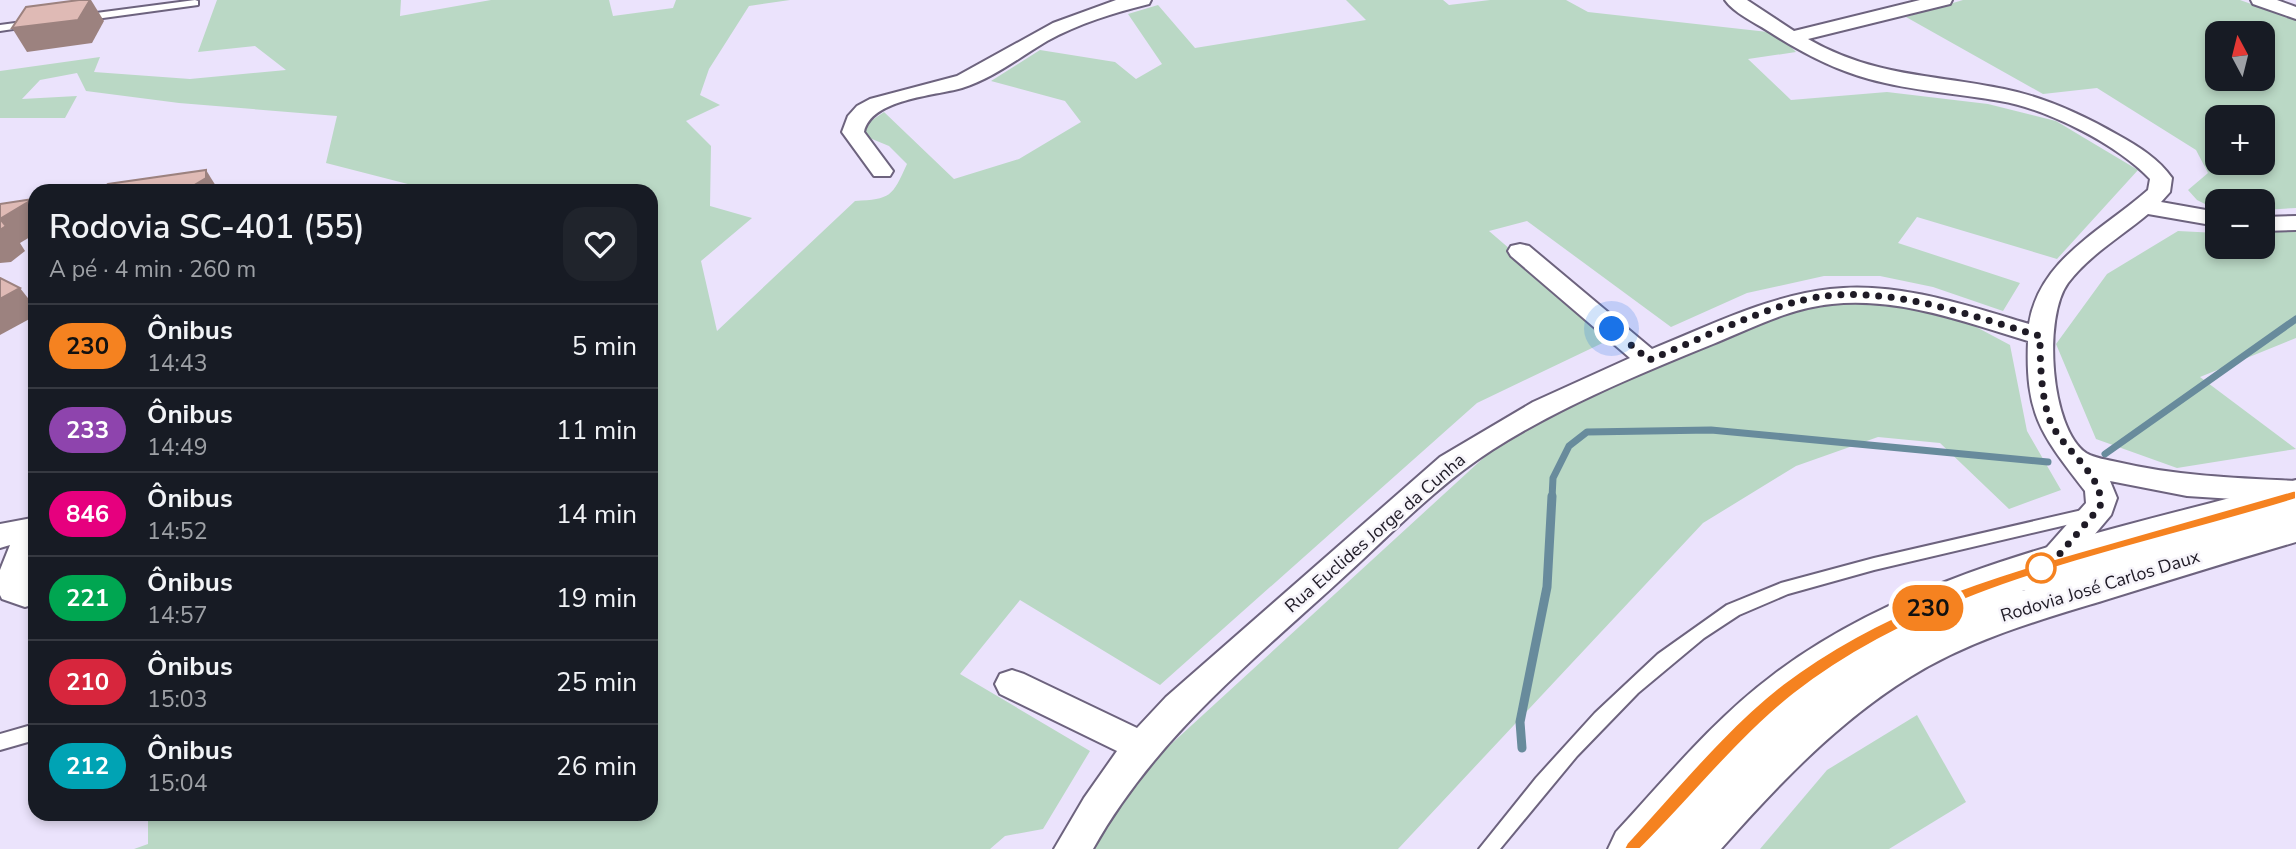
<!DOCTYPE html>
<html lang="pt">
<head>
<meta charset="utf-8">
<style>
  :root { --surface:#171b24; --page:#20242c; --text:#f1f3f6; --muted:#9ea1a6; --line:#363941 }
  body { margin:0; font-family:"Nunito Sans",sans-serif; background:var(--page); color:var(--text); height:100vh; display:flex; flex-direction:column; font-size:26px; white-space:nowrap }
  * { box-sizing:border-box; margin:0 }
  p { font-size:23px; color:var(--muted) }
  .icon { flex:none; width:38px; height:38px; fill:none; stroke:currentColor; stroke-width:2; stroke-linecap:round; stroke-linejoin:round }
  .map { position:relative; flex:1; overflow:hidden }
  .drawer { position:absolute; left:28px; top:184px; width:630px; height:637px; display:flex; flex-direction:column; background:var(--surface); border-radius:21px; box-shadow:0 4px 10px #0003 }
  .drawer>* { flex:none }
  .badge { padding:0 14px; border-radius:23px; font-size:24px; line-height:46px }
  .needle { width:46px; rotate:353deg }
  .tools { position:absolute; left:2205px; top:21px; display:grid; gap:14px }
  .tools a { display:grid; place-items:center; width:70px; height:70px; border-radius:14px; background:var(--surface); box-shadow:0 4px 10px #0003; font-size:35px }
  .you { position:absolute; width:35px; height:35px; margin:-18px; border:5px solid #fff; border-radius:50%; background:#1a73e8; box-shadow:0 0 0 10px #1a73e833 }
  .map>.badge { position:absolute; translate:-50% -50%; box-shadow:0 0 0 4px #fff }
  .round { display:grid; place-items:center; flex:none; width:74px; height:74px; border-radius:21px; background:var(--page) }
  .headline { display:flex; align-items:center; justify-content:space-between; height:119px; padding:0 21px }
  h1 { font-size:33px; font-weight:600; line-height:52px }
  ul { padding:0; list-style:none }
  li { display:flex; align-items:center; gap:21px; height:84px; padding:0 21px; border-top:2px solid var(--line) }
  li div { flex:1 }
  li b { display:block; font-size:26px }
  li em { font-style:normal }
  li .badge { min-width:77px; font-weight:700; text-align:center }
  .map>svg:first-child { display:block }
  .green { fill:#bad8c5; fill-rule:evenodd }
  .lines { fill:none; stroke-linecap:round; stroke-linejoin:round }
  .stream-far1 { stroke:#688b9c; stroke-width:7 }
  .stream { stroke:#688b9c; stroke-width:9 }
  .lane-casing { stroke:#6d637e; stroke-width:4 }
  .street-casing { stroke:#6d637e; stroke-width:4 }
  .highway-casing { stroke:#6d637e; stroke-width:4 }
  .lane { fill:#fff; fill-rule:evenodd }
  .street { fill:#fff; fill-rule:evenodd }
  .highway { fill:#fff; fill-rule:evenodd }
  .shaded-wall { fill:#9c827f }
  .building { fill:#dfbab5; stroke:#9c827f; stroke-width:2 }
  .line { fill:#f58220; stroke:#fff; stroke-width:2 }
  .walk { stroke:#1f1b26; stroke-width:7; stroke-dasharray:0 12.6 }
  .stop-dot { fill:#fff; stroke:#f58220; stroke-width:3.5 }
  .labels { text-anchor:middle; stroke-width:5; stroke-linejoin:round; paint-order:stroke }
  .street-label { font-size:18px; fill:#1f1b26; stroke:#f6f4fa }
</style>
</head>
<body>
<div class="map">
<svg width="2296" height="849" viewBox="0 0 2296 849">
  <rect width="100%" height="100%" fill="#ebe3fc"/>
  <g class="green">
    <path d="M217,0H401L400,16L491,0H609L613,16L673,8L676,0H790L749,6L709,69L700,95L720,105L686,121L711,146L710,206L752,218L701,261L717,331L855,201C891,199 892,197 907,164L889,146L855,132L884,112L954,179L1019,159L1081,122L1065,101L991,81L1040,50L1115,62L1136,79L1162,64L1128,14L1158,5L1195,48L1366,20L1346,0H1443L1449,5L1490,0H1566L1588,12L1777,33L1796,52L1748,59L1791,100L1887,92L1988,104L2056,121L2138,170L2057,259L1917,217L1898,243L2020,283L2003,311L1933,287L1880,276H1824L1747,293L1671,327L1527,221L1489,231L1613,338L1477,403L1160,685L1020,600L960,674L1090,751L1043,829L1005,836L990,849H134L148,844V814H651V191H435L326,163L337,116L179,103L86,91L77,73L40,80L22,99L77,96L65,118H0V71L100,57L94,72L190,79L286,70L255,46L198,52Z"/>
    <path d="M1963,0H2240L2296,20V208L2263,210V201H2217V210L2197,200L2188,190L2208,173L2196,150L2097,88L2043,94L1906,17ZM2217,33H2263V79H2217ZM2217,117H2263V163H2217Z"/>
    <path d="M2296,230V338L2200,377L2296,449L2177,468L2096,439L2056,344L2107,274L2178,231L2217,233V247H2263V233Z"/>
    <path d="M1886,300L1950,313L2010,345L2027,431L2061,490L2009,509L1940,443L1878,437L1796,466L1703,523L1398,849H1082L1081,845L1169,746L1515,429L1592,392L1789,311L1829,301Z"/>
    <path d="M1917,715L1966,802L1889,849H1760L1827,770Z"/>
  </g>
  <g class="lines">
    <g class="stream-far1">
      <path d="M2105,454L2296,319"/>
      <path d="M1552,498L1553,478L1569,446L1587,432L1711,430L2048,462"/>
    </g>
    <path class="stream" d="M1522,748L1520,722L1547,587L1552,496"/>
    <g class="lane-casing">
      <g id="lane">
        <path d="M195,0L198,1V5L81,21L76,18L81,15Z"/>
        <path d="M30,21L35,24L33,26L0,31V25Z"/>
        <path d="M2091,508L2096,510L2099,514L2096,518L1874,570L1788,594L1739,615L1704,638L1638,693L1577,756L1500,849H1479L1536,778L1595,713L1658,654L1727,605L1781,583L1874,558Z"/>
        <path d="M35,724V740L0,750V734Z"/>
      </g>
    </g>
    <g class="street-casing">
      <g id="street">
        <path d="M1116,0H1151L1149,4C1113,13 1080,23 1047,41C1020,57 992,79 962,88C934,96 871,99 864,132L893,171L890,176H874L842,132L848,116L857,106L870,99L957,76L1053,23Z"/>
        <path d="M1725,0H1747L1794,31L1920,0H1952L1950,4L1808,39C1875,77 1931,74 2004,89C2044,97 2083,115 2118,135C2138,146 2159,159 2172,178L2170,192L2161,202L2217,212V226L2148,214C2122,236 2089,255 2068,283C2043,317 2050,428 2086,453C2094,458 2108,460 2117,462C2176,476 2236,478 2296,481V503L2187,496L2110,481L2117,498L2111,515L2062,573L2051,576L2040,573L2035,564L2040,555L2086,503L2085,491C2042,435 2025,416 2028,341C1965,322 1899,297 1832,304C1790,308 1752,328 1713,344C1637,375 1561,406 1492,450C1439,484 1394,531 1348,573C1254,660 1157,735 1093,849H1054L1084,798L1117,751L1000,694L995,684L1000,674L1012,670L1024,674L1137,728L1166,697L1440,457L1533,402L1630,358L1511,256L1508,251L1511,246L1520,244L1529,246L1652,349C1709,326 1768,296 1830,289C1897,281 1966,305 2029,324C2039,259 2103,230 2148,190L2150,179C2117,144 2047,109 2000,101C1956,93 1912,91 1869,79C1832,69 1799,51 1768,31C1754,22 1734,13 1725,0Z"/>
        <path d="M2251,0H2277L2296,7V19L2253,4Z"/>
        <path d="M2296,216V230L2263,231V217Z"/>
        <path d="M32,518L35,519V560L28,579L35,578V604L25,607L2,599L0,595V570L10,545L0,548V524Z"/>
      </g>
    </g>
    <g class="highway-casing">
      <path id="highway" d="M2296,480V510L2022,591L2296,510V542C2231,561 2167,581 2102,601C2036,621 1969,640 1910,677C1836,723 1778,785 1721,849H1608L1616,832C1666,778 1714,719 1773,675C1920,563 2121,530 2296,480Z"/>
    </g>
    <use href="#lane" class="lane"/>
    <use href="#street" class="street"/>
    <use href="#highway" class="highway"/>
  </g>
  <g class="shaded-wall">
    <path d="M90,0H91L104,21L92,43L27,52L12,28Z"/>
    <path d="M206,170L219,191H196L193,186Z"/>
    <path d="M33,199L35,203V234L20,243L25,251L11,262L0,263V219Z"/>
    <path d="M20,288L35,307V316L0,335V299Z"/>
  </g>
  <g class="building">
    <path d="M79,0H90L78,20L12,28L26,7Z"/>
    <path d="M206,170V178L193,186L198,191H98L108,184Z"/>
    <path d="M33,199L0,219L6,226L0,230V204Z"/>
    <path d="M0,278L20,288L0,299Z"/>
  </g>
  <path class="line" d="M2296,490V499C2130,551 1938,581 1794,694C1736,740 1689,801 1640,849H1624L1627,843C1677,789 1725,729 1783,684C1882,609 1990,577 2107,544C2170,526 2233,508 2296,490Z"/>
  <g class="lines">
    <path class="walk" d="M1612,329L1649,360C1699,340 1773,302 1825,296C1899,288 1971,316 2040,336C2040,361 2041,394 2049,418C2059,448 2106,475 2100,507L2051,564L2041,568"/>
  </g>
  <circle class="stop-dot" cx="2041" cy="568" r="14"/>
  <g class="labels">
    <g class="street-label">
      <text transform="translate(1375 533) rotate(-41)" y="6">Rua Euclides Jorge da Cunha</text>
      <text transform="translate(2100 586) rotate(-17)" y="6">Rodovia José Carlos Daux</text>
    </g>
  </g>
</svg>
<div class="tools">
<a><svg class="needle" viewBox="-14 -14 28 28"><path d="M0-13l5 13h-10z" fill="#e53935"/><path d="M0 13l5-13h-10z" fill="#9ea1a6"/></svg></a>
<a>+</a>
<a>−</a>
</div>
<div class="you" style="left:1612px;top:329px"></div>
<b class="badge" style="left:1928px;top:608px;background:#f58220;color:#111">230</b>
<section class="drawer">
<div class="headline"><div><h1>Rodovia SC-401 (55)</h1><p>A pé · 4 min · 260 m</p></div><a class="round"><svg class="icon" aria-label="heart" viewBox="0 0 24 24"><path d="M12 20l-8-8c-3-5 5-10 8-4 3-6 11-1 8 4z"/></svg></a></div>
<ul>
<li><span class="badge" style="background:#f58220;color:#111">230</span><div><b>Ônibus</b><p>14:43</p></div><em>5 min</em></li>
<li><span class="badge" style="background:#8e44ad;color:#fff">233</span><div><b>Ônibus</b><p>14:49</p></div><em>11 min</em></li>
<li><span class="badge" style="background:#e6007e;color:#fff">846</span><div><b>Ônibus</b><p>14:52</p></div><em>14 min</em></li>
<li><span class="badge" style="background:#00a651;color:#fff">221</span><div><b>Ônibus</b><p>14:57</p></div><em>19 min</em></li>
<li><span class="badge" style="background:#d7263d;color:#fff">210</span><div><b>Ônibus</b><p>15:03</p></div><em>25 min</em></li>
<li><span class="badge" style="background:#00a3b4;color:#fff">212</span><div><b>Ônibus</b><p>15:04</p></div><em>26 min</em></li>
</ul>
</section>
</div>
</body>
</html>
